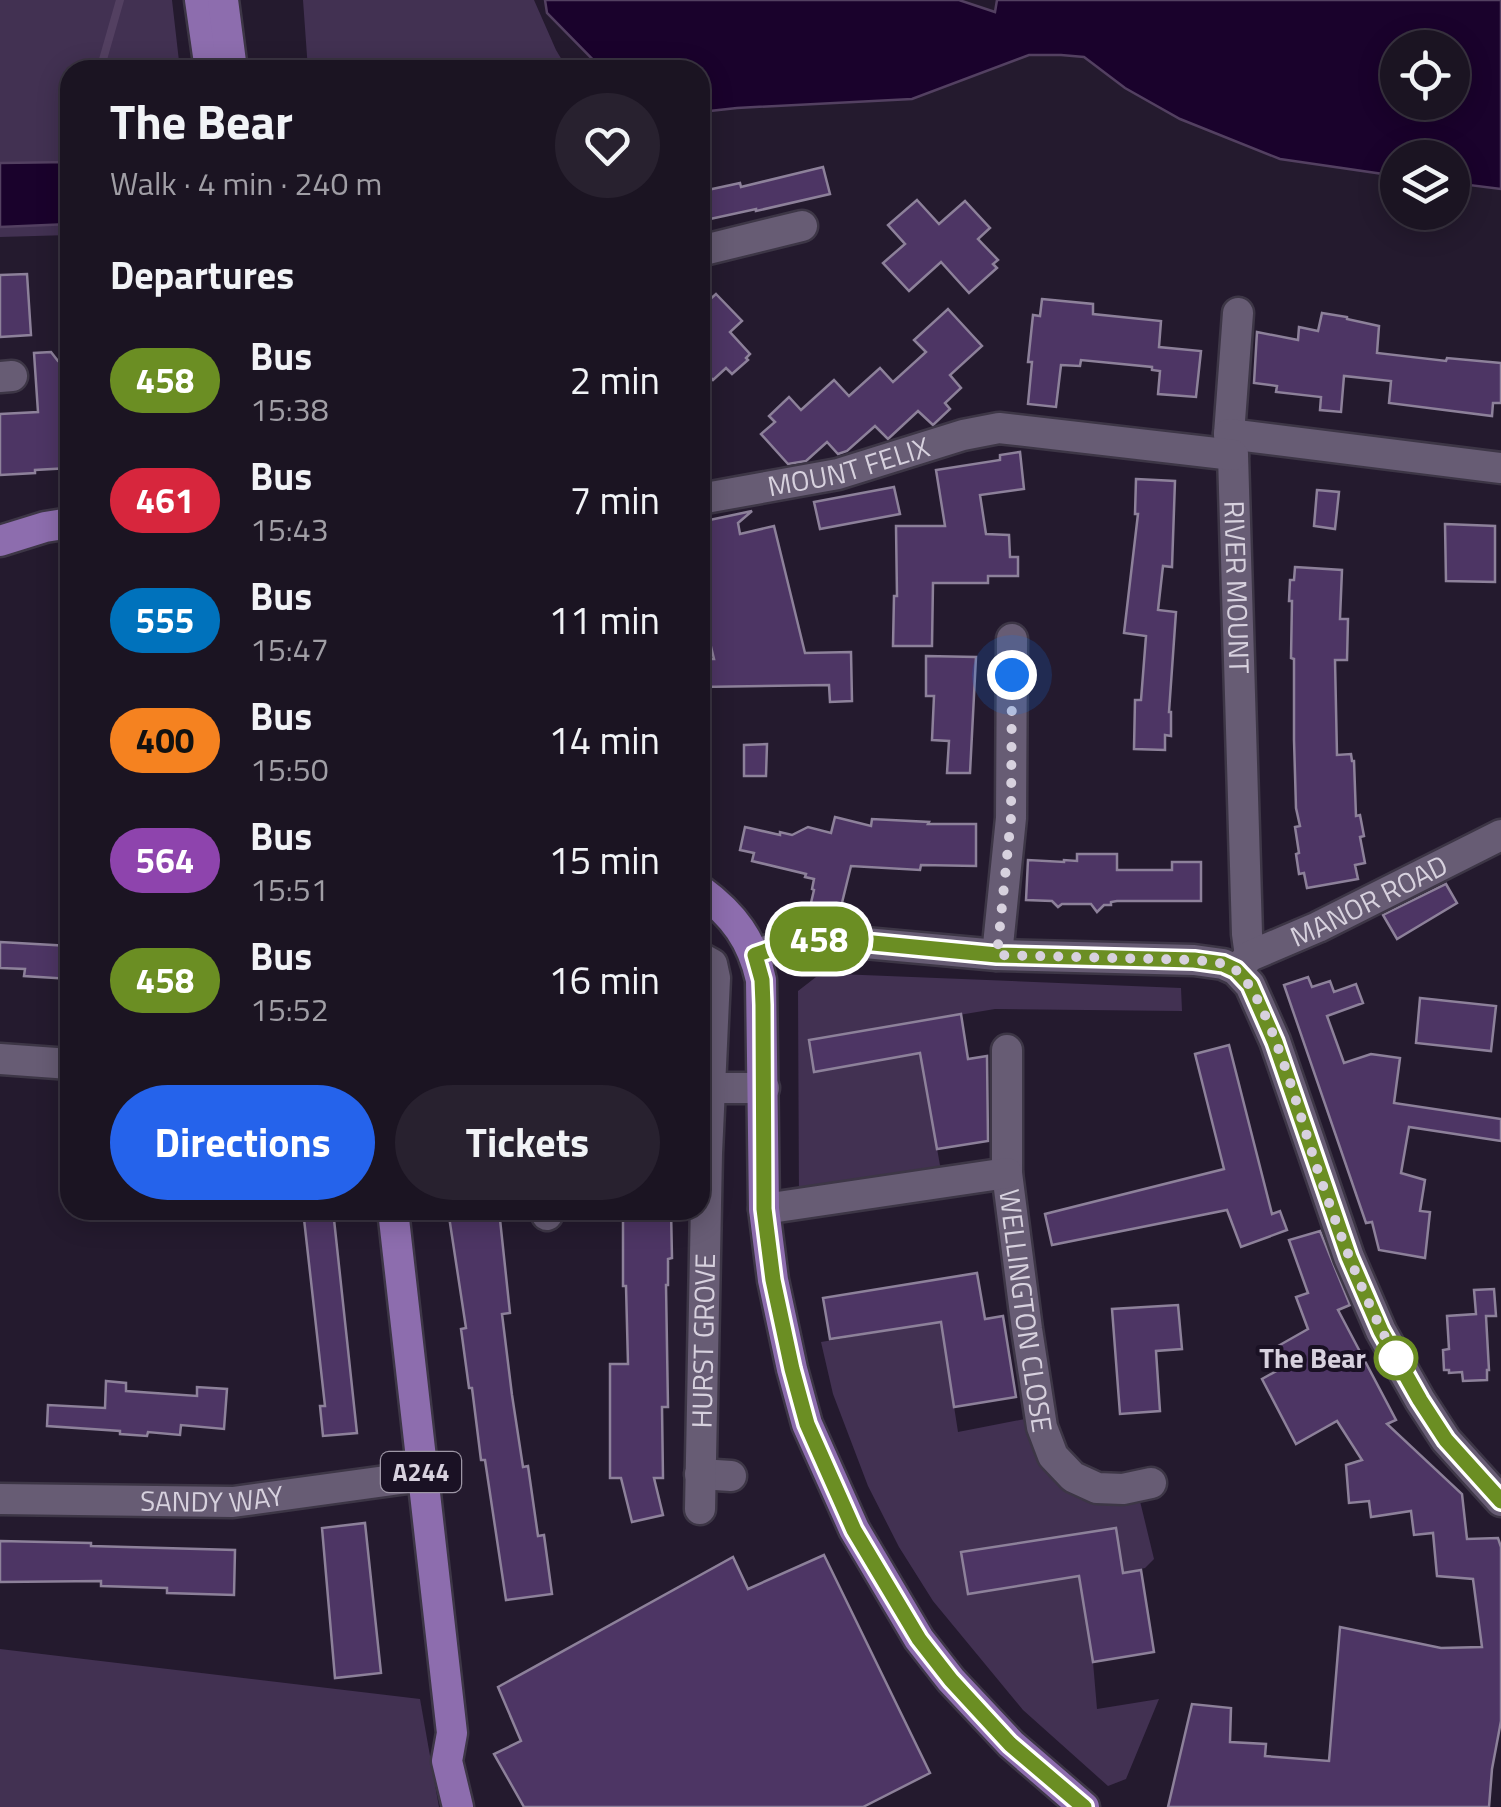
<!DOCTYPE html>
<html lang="en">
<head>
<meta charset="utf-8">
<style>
  :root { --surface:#1b1422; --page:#28212f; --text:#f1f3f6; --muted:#a09ea5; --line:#393340; --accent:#2563eb }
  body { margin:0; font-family:"Titillium Web",sans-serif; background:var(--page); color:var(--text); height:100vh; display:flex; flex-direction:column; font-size:38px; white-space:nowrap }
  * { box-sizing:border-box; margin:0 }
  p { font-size:32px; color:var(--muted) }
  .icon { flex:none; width:55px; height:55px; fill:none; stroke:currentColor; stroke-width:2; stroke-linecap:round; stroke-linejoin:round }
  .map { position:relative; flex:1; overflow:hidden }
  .details { position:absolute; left:60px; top:60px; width:650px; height:1160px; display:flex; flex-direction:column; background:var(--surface); border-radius:30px; box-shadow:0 5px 25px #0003,0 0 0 2px var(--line) }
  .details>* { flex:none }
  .badge { padding:0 20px; border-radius:32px; font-size:35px; line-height:65px }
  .fabs { position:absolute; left:1380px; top:30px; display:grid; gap:20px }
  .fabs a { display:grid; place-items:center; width:90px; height:90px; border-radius:50%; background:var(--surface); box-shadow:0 5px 25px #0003,0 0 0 2px var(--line); font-size:50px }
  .you { position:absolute; width:50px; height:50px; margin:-25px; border:8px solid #fff; border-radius:50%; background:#1a73e8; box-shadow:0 0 0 15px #1a73e833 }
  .map>.badge { position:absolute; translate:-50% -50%; box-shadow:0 0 0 5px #fff }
  h2 { padding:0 50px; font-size:38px; line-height:90px }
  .round { display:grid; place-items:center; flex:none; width:105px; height:105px; border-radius:52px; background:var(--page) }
  .overview { display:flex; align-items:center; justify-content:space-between; height:170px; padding:0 50px }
  h1 { font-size:48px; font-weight:700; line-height:75px }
  .cta { display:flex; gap:20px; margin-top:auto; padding:20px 50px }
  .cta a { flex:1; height:115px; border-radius:60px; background:var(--accent); color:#fff; font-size:40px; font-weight:700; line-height:115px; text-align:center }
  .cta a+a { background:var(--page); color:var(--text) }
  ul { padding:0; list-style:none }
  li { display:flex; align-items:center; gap:30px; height:120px; padding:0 50px }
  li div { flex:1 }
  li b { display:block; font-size:38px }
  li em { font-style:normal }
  li .badge { min-width:110px; font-weight:700; text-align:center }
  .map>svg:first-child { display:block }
  .green { fill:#423152 }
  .water { fill:#1a022c; stroke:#534061; stroke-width:2.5; fill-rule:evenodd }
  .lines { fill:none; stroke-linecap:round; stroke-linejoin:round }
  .stream { stroke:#534061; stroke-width:8 }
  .building { fill:#4d3564; stroke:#8d819a; stroke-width:2.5 }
  .minor-casing { stroke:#3d3646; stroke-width:35 }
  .major-casing { stroke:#3d3646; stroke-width:35 }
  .minor { stroke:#675c74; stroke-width:30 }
  .major { stroke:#8d6dae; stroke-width:30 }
  .line-casing { stroke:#fff; stroke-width:22 }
  .line { stroke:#6b8e23; stroke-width:15 }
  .walk { stroke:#d7d1de; stroke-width:10; stroke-dasharray:0 18 }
  .stop-dot { fill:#fff; stroke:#6b8e23; stroke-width:5 }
  .labels { text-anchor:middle; stroke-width:8; stroke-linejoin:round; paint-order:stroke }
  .shield { fill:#1a1124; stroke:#9e97a6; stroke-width:2.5 }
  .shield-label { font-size:25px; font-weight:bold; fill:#d7d1de }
  .street-label { font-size:28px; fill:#d7d1de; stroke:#1a1124 }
  .stop-label { font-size:28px; font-weight:bold; fill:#d7d1de; stroke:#1a1124; text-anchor:end }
</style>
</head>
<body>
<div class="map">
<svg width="1501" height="1807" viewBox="0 0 1501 1807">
  <rect width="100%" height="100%" fill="#241a2e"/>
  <g class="green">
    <path d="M0,0H172L180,70H70V235L0,237Z"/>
    <path d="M303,0H534L556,50L568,70H308Z"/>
    <path d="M838,974L1181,988L1182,1011L995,1009L809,1040L815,1071L920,1053L943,1182L799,1203L798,991L816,977Z"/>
    <path d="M941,1322L958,1432L1025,1419L1038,1459L1068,1491L1139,1497L1154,1559L1145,1568L1123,1573L1115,1528L962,1552L969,1594L1079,1576L1093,1662L1097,1709L1159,1699L1126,1779L1108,1786L1023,1710L933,1601L899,1547L868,1486L833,1394L821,1342Z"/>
    <path d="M0,1649L420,1699L439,1807H0Z"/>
  </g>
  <g class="water">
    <path d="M545,0H959L995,12L997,0H1501V189L1453,183L1452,158H1398L1397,176L1280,159L1180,119L1125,88L1084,57L1061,55H1029L912,99L737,108L700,112V70H603L547,13ZM1398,48H1452V102H1398Z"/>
    <path d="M70,162V224L0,227V163Z"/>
  </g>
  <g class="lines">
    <path class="stream" d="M100,70L120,0"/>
  </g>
  <g class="building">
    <path d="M823,167L830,194L756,211V209L710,219L703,191L740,183L741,187Z"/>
    <path d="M917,200L939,224L965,201L990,228L978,239L998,260L993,264L997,268L969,293L941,262L909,291L883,263L905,244L888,225Z"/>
    <path d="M27,274L31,335L0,337V275Z"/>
    <path d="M716,294L742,321L730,332L750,354L746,358L748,360L732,374L726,368L713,380L700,366V308Z"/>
    <path d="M1042,299L1093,304V314L1161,321L1159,347L1201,351L1196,397L1158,394L1160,371L1152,370V367L1081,360L1080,366L1061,365L1056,407L1028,404L1032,362H1028L1033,315L1040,316Z"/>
    <path d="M948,309L982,346L950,375L961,388L945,403L950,409L933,425L918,411L888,439L875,426L847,451L838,454L827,442L806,461L788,464L761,434L775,422L769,416L789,397L801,410L834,380L849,396L880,368L893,382L926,352L914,340Z"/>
    <path d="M1322,313L1347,317V319L1379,326L1377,353L1446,361L1447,358L1501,363V403H1493L1492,416L1389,403L1391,381L1344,376L1341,412L1320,410L1321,397L1276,392L1277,386L1254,383L1257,332L1298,340L1299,327L1318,331Z"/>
    <path d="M51,352L58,361H69L70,468L35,470V473L0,475V414L38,412L34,353Z"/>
    <path d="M1020,452L1024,489L980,495L986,534L1009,535L1010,557H1018V576H988V583H933L932,646H893L894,596H897L896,526H945L936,470L1000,460V455Z"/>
    <path d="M1136,479L1175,481L1172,567L1163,566L1158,610L1176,612L1169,712H1171V736L1165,735V750L1134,749L1135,700H1141L1146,636L1124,633L1138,514H1135Z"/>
    <path d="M894,487L900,514L820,529L814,502Z"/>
    <path d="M1317,490L1339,492L1335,529L1314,526Z"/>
    <path d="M752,511L738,523L740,534L774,526L805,653L851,652L852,701L830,702L829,685L700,687V659H714L700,602V590L710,588L700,548V522Z"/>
    <path d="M1445,524L1495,526V582L1446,581Z"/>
    <path d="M1295,567L1342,570L1340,619H1348L1347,660H1335L1337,755L1351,754L1352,761H1354L1356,816L1360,815L1364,836L1360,837L1365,863L1355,865L1358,879L1307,888L1304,873L1299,874L1296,854L1299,853L1295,827L1300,826L1296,808L1294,740V659L1291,658L1292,601H1289L1290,580H1294Z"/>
    <path d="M926,656L976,657L970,773H947L949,741L932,740L934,696H926Z"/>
    <path d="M767,744L766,776H744V745Z"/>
    <path d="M835,817L871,826L872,819L929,822L928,824H976V866L921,865L920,870L851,866L839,915L810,907L814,890L812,889L814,879L805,877L806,874L752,861L754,853L740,850L745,827L780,835V832L792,835L808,827L831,833Z"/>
    <path d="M1077,854H1117V870H1172V862H1201V901H1117L1111,902V905H1104L1097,912L1091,904H1062L1058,907L1052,901L1026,900L1028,860L1064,862V860L1077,861Z"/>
    <path d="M1446,884L1457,903L1397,939L1383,915Z"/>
    <path d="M0,942L70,946V979L24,976L25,969L0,968Z"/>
    <path d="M1308,977L1312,987L1330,981L1334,992L1356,984L1363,1003L1327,1016L1344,1063L1371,1054L1400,1058L1394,1103L1501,1119V1141L1409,1127L1401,1173L1425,1180L1420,1211L1430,1212L1425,1258L1379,1250L1372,1222L1366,1223L1284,985Z"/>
    <path d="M1420,998L1496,1006L1491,1051L1416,1043Z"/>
    <path d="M961,1014L968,1059L987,1056L988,1141L937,1149L920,1053L814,1072L809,1040Z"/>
    <path d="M1229,1045L1272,1214L1280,1211L1287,1230L1241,1247L1227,1210L1052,1245L1045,1214L1224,1169L1195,1054Z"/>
    <path d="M303,1210H333L357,1433L323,1436L320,1406H325Z"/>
    <path d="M448,1210H499L510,1313L502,1314L512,1395L523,1467L528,1466L538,1536L544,1535L552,1594L506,1600L485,1460H481L472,1388H469L461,1329L466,1328Z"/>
    <path d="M623,1210H671L672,1258L668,1259V1285H666L668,1407H662L663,1478H654L663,1515L632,1522L621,1478H610V1364H628L626,1286H623Z"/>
    <path d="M1320,1231L1350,1305L1338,1310L1396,1420L1387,1424L1462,1494L1467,1539L1498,1538L1501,1547V1721L1492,1769L1489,1807H1168L1192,1704L1231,1708L1230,1742L1266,1744L1265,1756L1329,1761L1340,1627L1441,1648L1482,1647L1473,1579L1437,1576L1433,1533L1414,1535L1411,1511L1371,1517L1369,1501L1349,1503L1346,1465L1362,1460L1337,1421L1296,1444L1262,1379L1280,1369L1271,1350L1308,1329L1296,1297L1308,1293L1289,1240Z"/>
    <path d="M977,1273L985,1319L1003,1316L1016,1397L954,1407L941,1322L830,1339L823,1298Z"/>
    <path d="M1494,1289L1496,1316H1486L1489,1370H1487V1380L1463,1381L1462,1372L1449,1373V1370H1444L1443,1350L1449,1349L1447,1316L1476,1314L1474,1290Z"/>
    <path d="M1178,1305L1182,1349L1156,1351L1160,1411L1120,1414L1112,1309Z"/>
    <path d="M106,1381L126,1383V1391L197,1396V1387L227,1389L224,1429L181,1425L180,1435L148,1432L147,1436L120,1434V1431L47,1426L48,1405L105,1408Z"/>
    <path d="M365,1523L381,1673L335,1678L322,1528Z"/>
    <path d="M1116,1528L1123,1573L1141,1570L1154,1652L1093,1662L1079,1576L968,1594L961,1552Z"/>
    <path d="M0,1541L91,1543V1546L235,1550L234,1595L167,1593V1588L101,1586V1581L0,1582Z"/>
    <path d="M824,1555L930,1773L863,1807H524L494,1754L521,1741L498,1687L733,1557L748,1589Z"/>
  </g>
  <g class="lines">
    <g class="minor-casing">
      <g id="minor">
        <path d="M700,251L802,226"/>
        <path id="s1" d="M1238,313L1229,434L1233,455L1247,934L1250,956"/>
        <path d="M0,377L12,376"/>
        <path d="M1229,434L1501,468"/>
        <path id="s2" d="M700,499L838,474L963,435L999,428L1233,455"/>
        <path d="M755,955L792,942L821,939L997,955L1194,960L1223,964L1236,970L1250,985L1275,1041L1349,1257L1381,1331L1420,1400L1446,1440L1501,1501"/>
        <path d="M997,955L1011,818L1012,639"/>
        <path id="s3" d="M1238,968L1250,956L1318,927L1501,835"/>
        <path id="s4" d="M1007,1050V1173L1027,1329L1042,1427L1053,1456L1073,1477L1097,1488L1123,1489L1151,1483"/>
        <path d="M0,1059L70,1064"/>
        <path d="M710,1088H764"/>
        <path d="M764,1209L1007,1173"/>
        <path d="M546,1210L547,1215"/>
        <path d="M700,1474L731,1476"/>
        <path id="s5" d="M0,1499L233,1502L422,1476"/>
        <path id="s6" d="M700,1509L707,1153L715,978L712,964L703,959"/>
      </g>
    </g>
    <g class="major-casing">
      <g id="major">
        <path d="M200,0L210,70"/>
        <path d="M223,0L232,70"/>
        <path d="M0,541L45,527L70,523"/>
        <path d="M700,890C734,915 752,940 761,980L764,1209L773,1280L792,1369L807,1424L854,1529L919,1639L951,1680L1011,1744L1084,1807"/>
        <path d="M393,1210L452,1733L447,1761L458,1807"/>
      </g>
    </g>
    <use href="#minor" class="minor"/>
    <use href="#major" class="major"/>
  </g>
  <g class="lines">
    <g class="line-casing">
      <path id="line" d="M1084,1807L1010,1744L951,1680L919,1639L854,1530L807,1424L792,1369L773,1280L764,1209L763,1005L762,980L755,955L792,942L821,938L997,955L1194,960L1223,964L1236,970L1250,985L1275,1042L1349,1257L1381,1331L1420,1400L1446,1440L1501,1501"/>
    </g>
    <use href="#line" class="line"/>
    <path class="walk" d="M1012,675L1011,818L997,955L1194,960C1209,962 1225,961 1237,971C1270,999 1302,1124 1317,1168C1339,1233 1363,1297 1396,1358"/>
  </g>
  <circle class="stop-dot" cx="1396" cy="1358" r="20"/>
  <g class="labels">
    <rect class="shield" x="381" y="1452" width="80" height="40" rx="8"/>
    <g class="shield-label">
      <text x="421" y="1481">A244</text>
    </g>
    <g class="street-label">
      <text dy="10" stroke="none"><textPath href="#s2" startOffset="152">MOUNT FELIX</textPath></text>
      <text dy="10" stroke="none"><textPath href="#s1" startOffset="275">RIVER MOUNT</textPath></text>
      <text dy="10" stroke="none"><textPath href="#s3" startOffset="148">MANOR ROAD</textPath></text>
      <text dy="10" stroke="none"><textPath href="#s4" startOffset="262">WELLINGTON CLOSE</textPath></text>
      <text dy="10" stroke="none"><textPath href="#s6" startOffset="168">HURST GROVE</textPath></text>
      <text dy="10" stroke="none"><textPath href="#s5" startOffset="212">SANDY WAY</textPath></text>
    </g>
    <g class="stop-label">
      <text x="1366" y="1368">The Bear</text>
    </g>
  </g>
</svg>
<div class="fabs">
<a><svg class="icon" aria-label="locate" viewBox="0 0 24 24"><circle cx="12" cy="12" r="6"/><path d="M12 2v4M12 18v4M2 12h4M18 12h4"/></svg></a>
<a><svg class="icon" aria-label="layers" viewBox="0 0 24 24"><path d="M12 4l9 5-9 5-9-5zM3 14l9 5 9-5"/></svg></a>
</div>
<div class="you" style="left:1012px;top:675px"></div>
<b class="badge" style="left:819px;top:939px;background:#6b8e23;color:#fff">458</b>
<section class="details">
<div class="overview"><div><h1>The Bear</h1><p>Walk · 4 min · 240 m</p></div><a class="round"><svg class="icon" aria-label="heart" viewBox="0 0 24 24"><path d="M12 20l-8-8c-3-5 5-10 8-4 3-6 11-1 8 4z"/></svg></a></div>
<h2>Departures</h2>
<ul>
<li><span class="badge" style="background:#6b8e23;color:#fff">458</span><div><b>Bus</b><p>15:38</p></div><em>2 min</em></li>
<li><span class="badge" style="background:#d7263d;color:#fff">461</span><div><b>Bus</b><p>15:43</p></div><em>7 min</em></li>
<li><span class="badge" style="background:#0072bc;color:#fff">555</span><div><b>Bus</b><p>15:47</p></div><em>11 min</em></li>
<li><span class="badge" style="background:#f58220;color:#111">400</span><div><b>Bus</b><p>15:50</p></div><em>14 min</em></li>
<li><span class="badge" style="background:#8e44ad;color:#fff">564</span><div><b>Bus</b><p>15:51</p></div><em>15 min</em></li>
<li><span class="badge" style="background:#6b8e23;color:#fff">458</span><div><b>Bus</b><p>15:52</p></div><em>16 min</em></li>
</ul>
<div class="cta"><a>Directions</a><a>Tickets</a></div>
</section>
</div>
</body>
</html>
